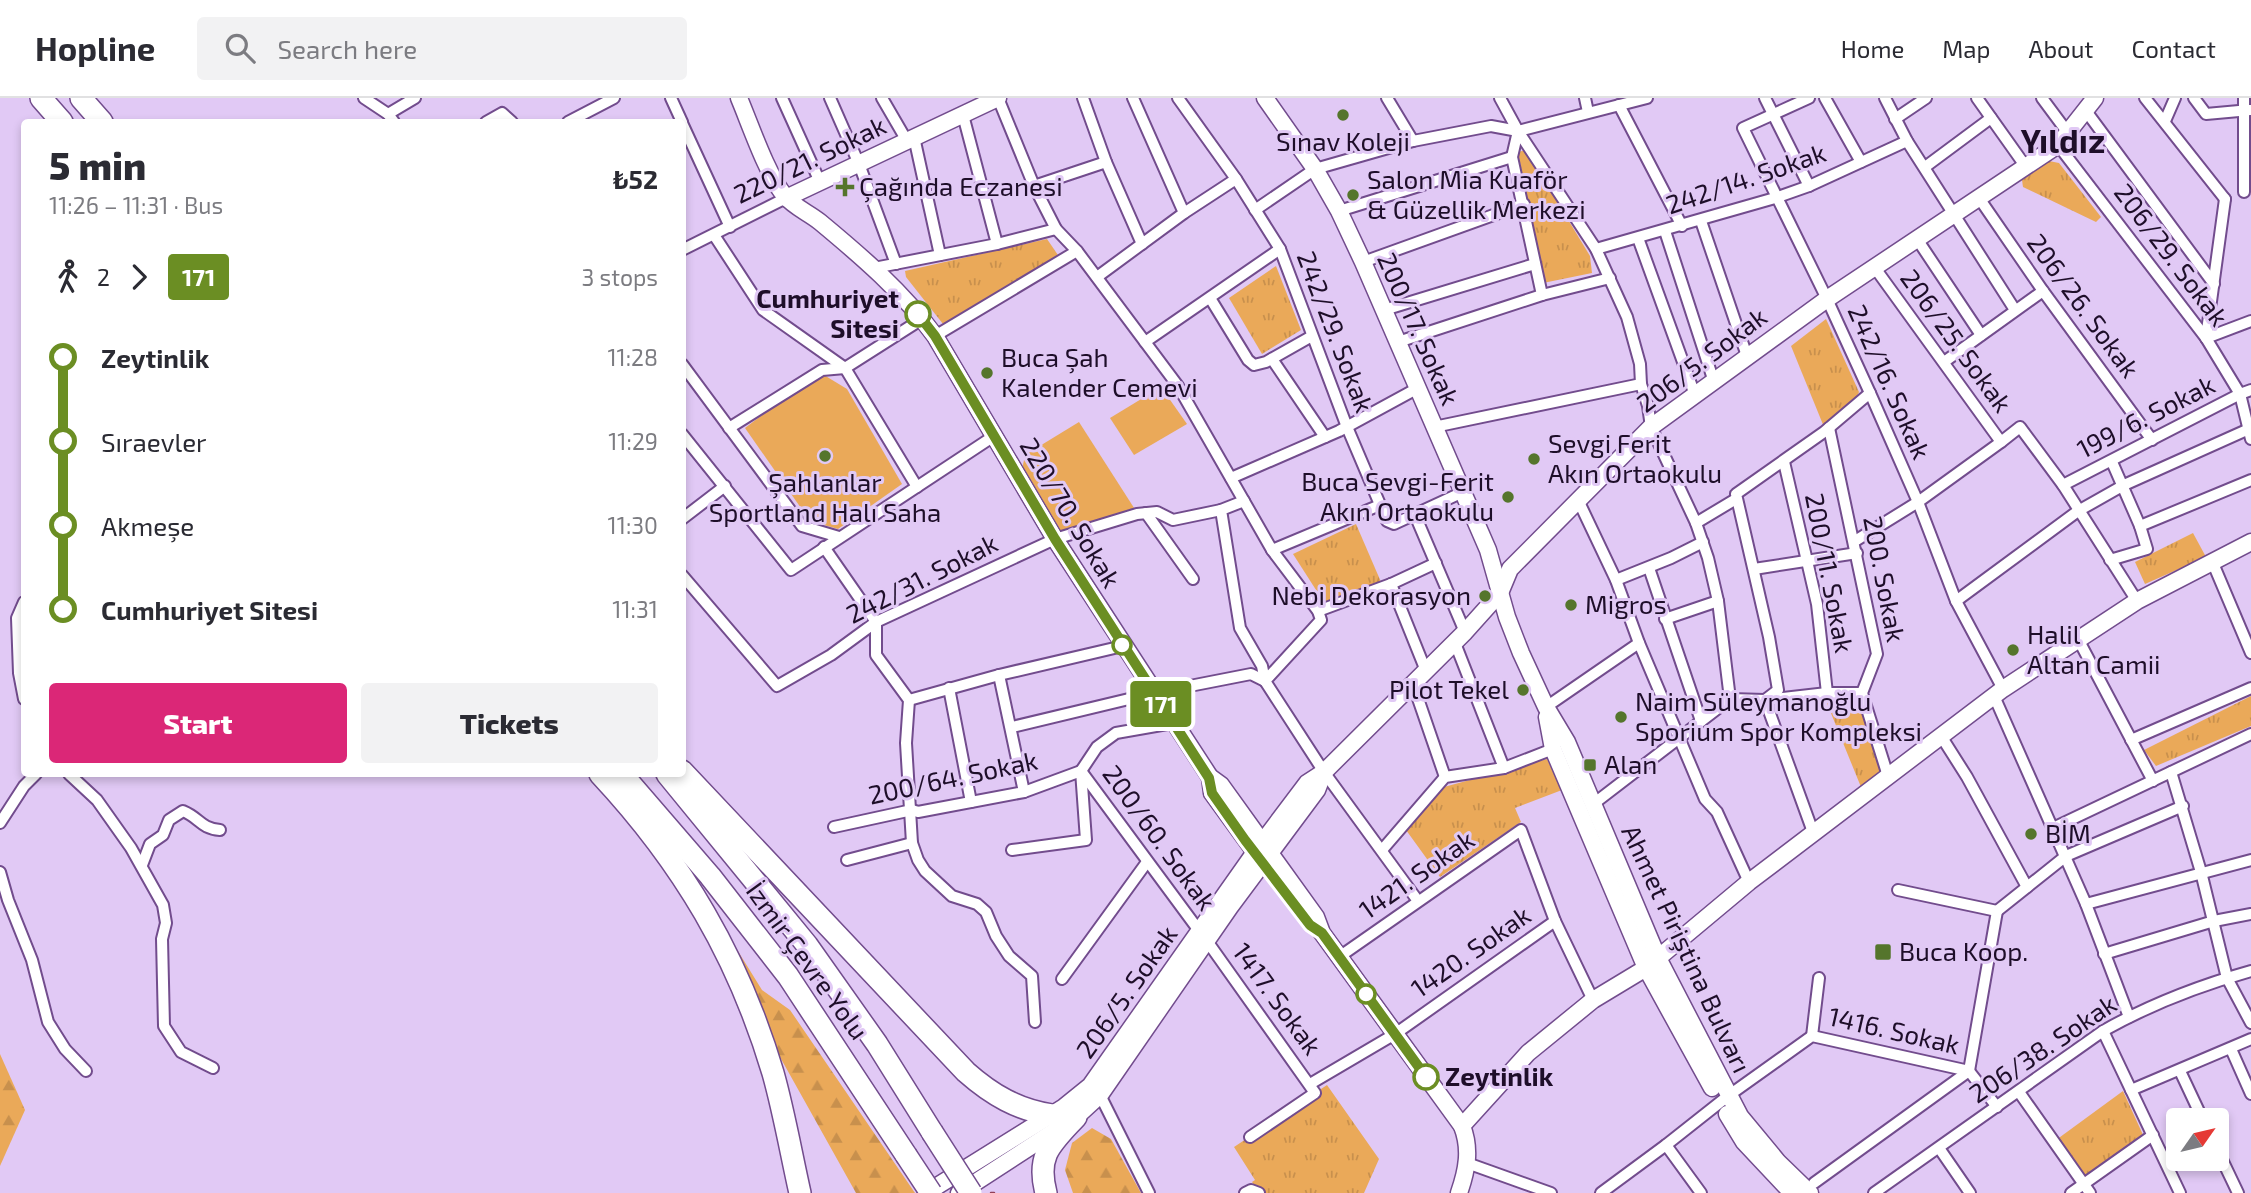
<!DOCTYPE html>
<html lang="en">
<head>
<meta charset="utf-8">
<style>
  :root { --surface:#fff; --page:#f2f2f3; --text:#2b2b33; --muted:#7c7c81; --line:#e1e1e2; --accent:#db2777 }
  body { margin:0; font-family:"Exo 2",sans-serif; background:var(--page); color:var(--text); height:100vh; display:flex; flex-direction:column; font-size:26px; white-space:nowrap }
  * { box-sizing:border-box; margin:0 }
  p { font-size:23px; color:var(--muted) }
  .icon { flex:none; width:38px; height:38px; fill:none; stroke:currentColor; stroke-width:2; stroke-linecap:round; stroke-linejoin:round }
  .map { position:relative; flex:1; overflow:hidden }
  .drawer { position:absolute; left:21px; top:21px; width:665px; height:658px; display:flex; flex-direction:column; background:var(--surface); border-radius:7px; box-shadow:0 4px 10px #0003 }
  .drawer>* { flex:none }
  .badge { padding:0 14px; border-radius:5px; font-size:24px; line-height:46px }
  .needle { width:46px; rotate:56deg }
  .controls { position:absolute; left:2166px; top:1010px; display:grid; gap:14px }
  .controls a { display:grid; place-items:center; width:63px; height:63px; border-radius:7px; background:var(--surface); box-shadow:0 4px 10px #0003; font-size:35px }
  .map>.badge { position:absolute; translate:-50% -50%; box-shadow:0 0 0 4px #fff }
  .legs { display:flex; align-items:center; gap:10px; height:77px; padding:0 28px; font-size:23px }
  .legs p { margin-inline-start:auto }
  .head { display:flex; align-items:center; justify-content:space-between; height:119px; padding:0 28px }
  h1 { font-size:38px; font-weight:800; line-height:52px }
  .primary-button { display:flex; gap:14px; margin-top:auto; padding:14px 28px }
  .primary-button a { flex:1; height:80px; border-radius:7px; background:var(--accent); color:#fff; font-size:28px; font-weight:800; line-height:80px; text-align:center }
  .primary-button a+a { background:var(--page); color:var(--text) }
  ul { padding:0 28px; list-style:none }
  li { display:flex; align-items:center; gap:24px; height:84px; font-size:26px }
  li i { display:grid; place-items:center; width:10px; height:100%; margin:0 9px; background:currentColor }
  li i::after { content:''; width:18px; height:18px; margin:-9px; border:5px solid; border-radius:50%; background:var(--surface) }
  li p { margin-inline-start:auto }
  li:first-child i { background:linear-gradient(#0000 50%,currentColor 0) }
  li:last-child i { background:linear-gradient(currentColor 50%,#0000 0) }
  header { display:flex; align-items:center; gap:42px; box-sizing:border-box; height:98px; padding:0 35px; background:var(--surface); border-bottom:2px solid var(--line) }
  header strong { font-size:33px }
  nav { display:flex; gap:38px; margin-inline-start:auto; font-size:24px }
  .search { width:490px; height:63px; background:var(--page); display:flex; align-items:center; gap:18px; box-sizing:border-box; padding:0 24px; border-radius:7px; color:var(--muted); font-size:26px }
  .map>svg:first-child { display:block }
  .grass { fill:#eaa959 }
  .forest { fill:url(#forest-firs) }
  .park { fill:url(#park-tufts) }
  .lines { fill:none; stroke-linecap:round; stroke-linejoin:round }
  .stream { stroke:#924159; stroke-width:2.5 }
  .street-casing { stroke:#724c8d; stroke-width:14 }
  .secondary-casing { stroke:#724c8d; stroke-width:19 }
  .highway-casing { stroke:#724c8d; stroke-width:24 }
  .street { stroke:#fff; stroke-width:10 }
  .secondary { stroke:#fff; stroke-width:16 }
  .highway { stroke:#fff; stroke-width:21 }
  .highway-bridge-casing { stroke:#724c8d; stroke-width:24; stroke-linecap:butt }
  .highway-bridge { stroke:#fff; stroke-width:21 }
  .line-1-casing { stroke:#fff; stroke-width:16 }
  .line-1 { stroke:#6b8e23; stroke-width:10 }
  .poi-dot { fill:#55752c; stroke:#e1c9f5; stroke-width:2.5 }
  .stop-1-dot { fill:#fff; stroke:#6b8e23; stroke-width:3.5 }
  .labels { text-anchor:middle; stroke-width:6; stroke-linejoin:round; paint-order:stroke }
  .poi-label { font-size:26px; fill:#1e0e29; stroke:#e1c9f5; text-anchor:start }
  .street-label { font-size:26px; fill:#1e0e29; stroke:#e1c9f5 }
  .stop-label { font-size:26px; font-weight:bold; fill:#1e0e29; stroke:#e1c9f5; text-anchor:end }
  .district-label { font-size:33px; font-weight:bold; fill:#1e0e29; stroke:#e1c9f5 }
</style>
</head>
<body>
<header>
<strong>Hopline</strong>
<div class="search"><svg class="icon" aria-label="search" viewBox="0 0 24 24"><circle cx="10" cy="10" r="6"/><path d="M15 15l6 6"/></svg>Search here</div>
<nav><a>Home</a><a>Map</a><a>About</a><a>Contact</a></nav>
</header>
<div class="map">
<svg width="2251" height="1095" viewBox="0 0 2251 1095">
  <defs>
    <pattern id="forest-firs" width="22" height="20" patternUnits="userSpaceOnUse" patternTransform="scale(1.75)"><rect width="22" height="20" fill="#eaa959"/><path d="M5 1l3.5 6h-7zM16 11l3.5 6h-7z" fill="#c8904d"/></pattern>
    <pattern id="park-tufts" width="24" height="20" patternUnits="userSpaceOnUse" patternTransform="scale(1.75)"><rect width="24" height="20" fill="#eaa959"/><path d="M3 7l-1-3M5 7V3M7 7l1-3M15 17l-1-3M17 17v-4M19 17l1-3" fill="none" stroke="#c8904d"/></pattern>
  </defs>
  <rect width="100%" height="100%" fill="#e1c9f5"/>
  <g class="grass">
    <path d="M819,274L847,291L902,386L838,431L810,423L745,330Z"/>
    <path d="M1161,289L1187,326L1134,357L1110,320Z"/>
    <path d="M1079,324L1136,413L1060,434L1022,372L1025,357Z"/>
  </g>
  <g class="forest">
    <path d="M728,837L762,892L790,912L915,1095H856L766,934Z"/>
    <path d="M0,956L25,1012L0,1068Z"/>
    <path d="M1092,1030L1111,1041L1141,1095H1073L1065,1072L1072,1045Z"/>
  </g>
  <g class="park">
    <path d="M1526,52L1590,158L1592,175L1543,185L1518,54Z"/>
    <path d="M2049,63L2059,65L2101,119L2096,124L2023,89L2022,82Z"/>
    <path d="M1047,141L1060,160L943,226L906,179L905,173Z"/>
    <path d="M1276,168L1301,232L1262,256L1229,200Z"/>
    <path d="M1826,221L1859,294L1856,301L1824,329L1791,248Z"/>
    <path d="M1356,426L1381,484L1325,506L1293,456Z"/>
    <path d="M2193,435L2206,459L2145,486L2135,464Z"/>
    <path d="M2251,598V628L2156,668L2144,652Z"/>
    <path d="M1862,602L1885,676L1861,689L1826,603Z"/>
    <path d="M1547,661L1562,692L1515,710L1521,724L1440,779L1406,732L1444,689Z"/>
    <path d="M1327,987L1379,1061L1364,1095H1259L1252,1084L1255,1082L1234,1049Z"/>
    <path d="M2123,993L2144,1039L2085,1080L2056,1042Z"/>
  </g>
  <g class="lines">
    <path class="stream" d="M991,1095H994"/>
    <g class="street-casing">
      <g id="street">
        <path d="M364,0L388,16L394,24"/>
        <path d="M671,0L682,24"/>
        <path d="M782,0L820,84"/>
        <path d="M830,0L859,66L896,166"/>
        <path d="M882,0L907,43"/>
        <path d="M998,0L1034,88L1056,131L1077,153L1178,288L1272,452L1318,513L1321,522L1265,583L1324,674L1418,803"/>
        <path d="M1083,0L1106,64L1142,146"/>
        <path d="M1133,0L1184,115"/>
        <path d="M1178,0L1236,81L1280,151L1347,329L1387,423L1394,426L1463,394"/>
        <path d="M1387,0L1413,43"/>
        <path d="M1500,0L1518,33L1596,151L1627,219L1640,266L1641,286L1648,308L1651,329L1696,425L1708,460L1718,503L1730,601"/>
        <path d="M1585,0L1588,14"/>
        <path d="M1765,0L1809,88"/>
        <path d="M1809,0L1743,30L1827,201L1870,295L1918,404L1956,503L2003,591"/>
        <path d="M1825,0L1861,64"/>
        <path d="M1885,0L1907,43L2015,212"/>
        <path d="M1977,0L2026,69"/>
        <path d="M2042,0L2068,35"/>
        <path d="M2145,0L2225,101"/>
        <path d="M2194,0L2206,16L2250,12"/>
        <path d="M2244,0V94"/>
        <path d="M1619,7L1682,128"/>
        <path d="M2086,13L2214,186"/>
        <path d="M388,16L415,0"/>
        <path d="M963,17L997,146"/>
        <path d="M1895,21L1926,0"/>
        <path d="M2165,23L2175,0"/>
        <path d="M486,24L502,15L512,24"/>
        <path d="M568,24L614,0"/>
        <path d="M682,25L730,129"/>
        <path d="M1518,33L1512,59L1542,197"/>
        <path d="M914,39L940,157"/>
        <path d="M2058,47L2206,240L2240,296L2251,341"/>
        <path d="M1925,69L1991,20"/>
        <path d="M1034,88L1106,64"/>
        <path d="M1979,100L2043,193L2152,342"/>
        <path d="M1255,112L1315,71L1413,43L1491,28L1518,33L1647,0"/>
        <path d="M1339,113L1512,59"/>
        <path d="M1701,123L1747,258"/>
        <path d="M1665,133L1714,284"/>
        <path d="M714,137L763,212L845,270L917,389"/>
        <path d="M1638,140L1695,297"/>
        <path d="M1917,141L1981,237"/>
        <path d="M1596,151L1775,100L1809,88L1907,43"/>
        <path d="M682,152L786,100"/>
        <path d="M1363,164L1524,106"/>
        <path d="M874,170L997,146L1056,131"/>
        <path d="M1875,170L2001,344L2020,329L2063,387L2137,503"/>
        <path d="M1097,179L1184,115L1236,81"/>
        <path d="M1210,200L1248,262L1254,267L1266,264L1312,238"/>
        <path d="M1384,212L1535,166"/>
        <path d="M935,238L1077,153"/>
        <path d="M2206,240L2225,101"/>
        <path d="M2206,240L2251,223"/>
        <path d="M1145,244L1280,151"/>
        <path d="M1398,244L1542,197L1610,180"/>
        <path d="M1272,261L1325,339"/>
        <path d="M1944,264L2043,193"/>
        <path d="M682,266L802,428L839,439"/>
        <path d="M1434,329L1641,286"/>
        <path d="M729,330L822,272L845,270L922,221"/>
        <path d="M1829,330L1877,556L1862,595L1888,678"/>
        <path d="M682,336L791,472L994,338"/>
        <path d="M1784,364L1817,506L1827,595"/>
        <path d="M1231,380L1339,333L1418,290"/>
        <path d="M2063,387L2240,296L2251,292"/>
        <path d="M1578,402L1616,482L1639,545L1705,701L1717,714L1749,784"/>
        <path d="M1244,403L1221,412L1240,530L1262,568L1265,583"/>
        <path d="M1146,415L1193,481"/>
        <path d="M1415,417L1465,534"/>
        <path d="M682,421L725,388"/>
        <path d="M1696,425L1736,401"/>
        <path d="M2140,428L2251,382"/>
        <path d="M1855,443L1918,404L2001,344"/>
        <path d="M824,449L876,524V557L909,602L906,645L912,745L918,762L925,773L952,798L977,806L986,814L996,838L1009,858L1032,878L1035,924"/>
        <path d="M1272,452L1380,407"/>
        <path d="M2110,462L2147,451L2140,428L2112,364"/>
        <path d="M2212,463L2251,555"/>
        <path d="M1649,470L1701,623"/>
        <path d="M1754,471L1857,455"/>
        <path d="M682,477L777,588L831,557L876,524L1055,441L1137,416L1157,414L1173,422L1221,412"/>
        <path d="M1616,482L1671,460L1703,444"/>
        <path d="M1391,486L1426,573"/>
        <path d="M1956,503L2078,413L2124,387L2249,331"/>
        <path d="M24,504L17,520L19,575L24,601"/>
        <path d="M1318,513L1391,486L1436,465"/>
        <path d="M1665,521L1718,503"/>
        <path d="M2078,541L2153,683"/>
        <path d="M1455,545L1504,670"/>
        <path d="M999,577L1024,694"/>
        <path d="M1413,586L1445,679"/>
        <path d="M949,590L971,704"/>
        <path d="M1994,598L2086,806L2129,919"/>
        <path d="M909,602L999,577L1123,548"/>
        <path d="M1546,609L1639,545"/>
        <path d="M1012,629L1154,595L1251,576L1265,583"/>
        <path d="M1941,638L1967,679L2027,789"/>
        <path d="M2131,642L2251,590"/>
        <path d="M2171,674L2201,774L2227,880L2251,925"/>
        <path d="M69,676L97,702L131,750L163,807L166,825L162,841L164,928L181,954L213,970"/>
        <path d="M1592,707L1730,601L1765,602L1827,595H1862"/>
        <path d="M0,725L24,688L36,676"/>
        <path d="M834,729L912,712L918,714L1024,694L1081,673L1200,834"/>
        <path d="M2053,730L2251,636"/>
        <path d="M1813,734L1765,602L1778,592L1769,539L1736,396L1824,334L1870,295"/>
        <path d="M1012,752L1086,742L1081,673L1097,649L1116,635L1173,625"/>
        <path d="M1382,752L1445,679L1504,670L1553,651"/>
        <path d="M847,762L912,745"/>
        <path d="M142,767L150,746L163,737L169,722L183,713C200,720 200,730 220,732"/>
        <path d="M0,774L8,802L32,862L48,924L65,951L86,973"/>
        <path d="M1898,792L1997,813"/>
        <path d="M2086,806L2251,762"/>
        <path d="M1997,813L2066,758L2183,708"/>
        <path d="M1207,843L1315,995L1250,1039"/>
        <path d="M2104,856L2214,823L2251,816"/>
        <path d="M1339,859L1521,732L1555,823L1593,902"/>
        <path d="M1062,881L1147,764"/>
        <path d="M2103,933L2180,1095"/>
        <path d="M1812,938L1819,880"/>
        <path d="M2231,951L2251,996"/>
        <path d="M1969,973L1997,813"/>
        <path d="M1969,973L1997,1009"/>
        <path d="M2180,973L2203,1022"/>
        <path d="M1310,986L1395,936L1555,823"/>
        <path d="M2131,992L2251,941"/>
        <path d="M2019,994L2090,1095"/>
        <path d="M1100,997L1149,1095"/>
        <path d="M1666,1047L1701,1095"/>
        <path d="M1939,1050L1970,1095"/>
        <path d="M2217,1051L2238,1095"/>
        <path d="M1467,1065L1551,1095"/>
        <path d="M1814,1085L1969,973"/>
        <path d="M1245,1095L1251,1092L1259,1095"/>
        <path d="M1601,1095L1666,1047L1728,998L1812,938L1969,973"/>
        <path d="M1874,1095L2103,933C2149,907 2201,887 2251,873"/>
        <path d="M2071,1095L2153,1037"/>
      </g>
    </g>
    <g class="secondary-casing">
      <g id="secondary">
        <path d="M739,0C750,26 768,79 785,98C794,109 809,115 820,124C861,158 903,194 935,238L1055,441L1210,679L1221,687L1316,819L1322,835L1462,1028C1471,1051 1467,1072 1459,1095"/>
        <path d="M1265,0L1315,71L1339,113L1363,164L1488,452L1507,519L1521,555L1546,609L1567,644L1658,860L1740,1018L1778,1064L1810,1095"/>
        <path d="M786,100L998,0"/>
        <path d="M1547,619L1553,651L1646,870L1712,990"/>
        <path d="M1210,679L1212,695L1260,761"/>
        <path d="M1727,1016L1744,1044L1792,1095"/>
        <path d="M1462,1028L1528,955L1593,902L1646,870L1749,784L2003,591L2137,503L2251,444"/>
        <path d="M926,1095L1064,1009L1090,988L1255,754L1307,685L1324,674L1465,534L1500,495L1510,471L1651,329L1827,201L2058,47L2095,0"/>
        <path d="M959,1095L1076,1019L1100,997L1230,809L1317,692L1324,674"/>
      </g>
    </g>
    <g class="highway-casing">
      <g id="highway">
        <path d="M41,0L62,24"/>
        <path d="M81,0L102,24"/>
        <path d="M682,673L966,974C992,997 1018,1012 1052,1017"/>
        <path d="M600,676C683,765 738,858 773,975C784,1014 791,1055 800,1095"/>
        <path d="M622,676L710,778L788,878L906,1057"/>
        <path d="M667,676L807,847L877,946L932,1034"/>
        <path d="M1046,1095C1036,1057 1051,1046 1076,1019"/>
      </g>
    </g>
    <use href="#street" class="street"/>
    <use href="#secondary" class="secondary"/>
    <use href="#highway" class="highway"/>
    <g class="highway-bridge-casing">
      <g id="highway-bridge">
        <path d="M932,1034L971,1095"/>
        <path d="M906,1057L931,1095"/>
      </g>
    </g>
    <use href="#highway-bridge" class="highway-bridge"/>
  </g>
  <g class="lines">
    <g class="line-1-casing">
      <path id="line-1" d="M918,216L935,238L1055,441L1209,680L1212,695L1245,742L1310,827L1322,835L1426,979"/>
    </g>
    <use href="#line-1" class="line-1"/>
  </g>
  <g class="poi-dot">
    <circle cx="1343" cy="17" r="7"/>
    <path d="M841.5 78.5h7v7h7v7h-7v7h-7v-7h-7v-7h7z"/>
    <circle cx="1353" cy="97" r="7"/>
    <circle cx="987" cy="275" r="7"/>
    <circle cx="825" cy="358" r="7"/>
    <circle cx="1534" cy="361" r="7"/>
    <circle cx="1508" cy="399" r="7"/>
    <circle cx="1485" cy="498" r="7"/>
    <circle cx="1571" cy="507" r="7"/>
    <circle cx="2013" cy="552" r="7"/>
    <circle cx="1523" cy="592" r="7"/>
    <circle cx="1621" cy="619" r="7"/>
    <rect x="1583" y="660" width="14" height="14" rx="3.5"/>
    <circle cx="2031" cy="736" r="7"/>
    <rect x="1874" y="845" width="18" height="18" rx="3.5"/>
  </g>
  <g class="stop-1-dot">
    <circle cx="918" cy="216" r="12"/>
    <circle cx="1122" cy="547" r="9"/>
    <circle cx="1366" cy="896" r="9"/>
    <circle cx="1426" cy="979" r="12"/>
  </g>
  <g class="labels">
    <g class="poi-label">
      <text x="1343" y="53" text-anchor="middle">Sınav Koleji</text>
      <text x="1367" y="91">Salon Mia Kuaför<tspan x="1367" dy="30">&amp; Güzellik Merkezi</tspan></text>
      <text x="859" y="98">Çağında Eczanesi</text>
      <text x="1001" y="269">Buca Şah<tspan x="1001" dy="30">Kalender Cemevi</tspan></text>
      <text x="1548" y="355">Sevgi Ferit<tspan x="1548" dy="30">Akın Ortaokulu</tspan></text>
      <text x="1494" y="393" text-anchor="end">Buca Sevgi-Ferit<tspan x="1494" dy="30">Akın Ortaokulu</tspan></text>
      <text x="825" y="394" text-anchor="middle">Şahlanlar<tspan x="825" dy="30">Sportland Halı Saha</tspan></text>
      <text x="1471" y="507" text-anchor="end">Nebi Dekorasyon</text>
      <text x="1585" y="516">Migros</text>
      <text x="2027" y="546">Halil<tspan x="2027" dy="30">Altan Camii</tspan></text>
      <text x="1509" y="601" text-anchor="end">Pilot Tekel</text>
      <text x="1635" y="613">Naim Süleymanoğlu<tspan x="1635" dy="30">Sporium Spor Kompleksi</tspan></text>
      <text x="1604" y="676">Alan</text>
      <text x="2045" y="745">BİM</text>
      <text x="1899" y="863">Buca Koop.</text>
    </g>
    <g class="street-label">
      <text transform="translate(810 62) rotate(-26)" y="9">220/21. Sokak</text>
      <text transform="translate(1746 81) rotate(-19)" y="9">242/14. Sokak</text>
      <text transform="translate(2171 157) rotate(53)" y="9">206/29. Sokak</text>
      <text transform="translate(2083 208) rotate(54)" y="9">206/26. Sokak</text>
      <text transform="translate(1418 231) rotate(66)" y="9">200/17. Sokak</text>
      <text transform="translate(1335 234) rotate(69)" y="9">242/29. Sokak</text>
      <text transform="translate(1956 243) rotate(54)" y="9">206/25. Sokak</text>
      <text transform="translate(1702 262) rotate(-37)" y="9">206/5. Sokak</text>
      <text transform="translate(1889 284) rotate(66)" y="9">242/16. Sokak</text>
      <text transform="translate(2146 319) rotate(-27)" y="9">199/6. Sokak</text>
      <text transform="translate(1070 415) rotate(59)" y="9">220/70. Sokak</text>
      <text transform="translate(1829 475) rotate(79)" y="9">200/11. Sokak</text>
      <text transform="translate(922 481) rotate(-27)" y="9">242/31. Sokak</text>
      <text transform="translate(1884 481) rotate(79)" y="9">200. Sokak</text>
      <text transform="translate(953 680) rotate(-12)" y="9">200/64. Sokak</text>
      <text transform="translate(1159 740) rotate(54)" y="9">200/60. Sokak</text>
      <text transform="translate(1417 777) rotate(-35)" y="9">1421. Sokak</text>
      <text transform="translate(1686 851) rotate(65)" y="9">Ahmet Piriştina Bulvarı</text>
      <text transform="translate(1471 854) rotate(-35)" y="9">1420. Sokak</text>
      <text transform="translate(807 863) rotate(54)" y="9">İzmir Çevre Yolu</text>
      <text transform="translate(1127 894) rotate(-55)" y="9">206/5. Sokak</text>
      <text transform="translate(1277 901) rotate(54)" y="9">1417. Sokak</text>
      <text transform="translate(1894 933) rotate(13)" y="9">1416. Sokak</text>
      <text transform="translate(2043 951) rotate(-34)" y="9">206/38. Sokak</text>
    </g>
    <g class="stop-label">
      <text x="899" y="210">Cumhuriyet<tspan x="899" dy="30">Sitesi</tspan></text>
      <text x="1445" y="988" text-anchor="start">Zeytinlik</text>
    </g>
    <g class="district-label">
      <text x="2063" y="55">Yıldız</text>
    </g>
  </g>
</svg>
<div class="controls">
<a><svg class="needle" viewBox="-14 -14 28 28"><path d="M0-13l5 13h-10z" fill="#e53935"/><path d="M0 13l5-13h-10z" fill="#7c7c81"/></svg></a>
</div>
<b class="badge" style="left:1161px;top:606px;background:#6b8e23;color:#fff">171</b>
<section class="drawer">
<div class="head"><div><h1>5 min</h1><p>11:26 – 11:31 · Bus</p></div><b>₺52</b></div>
<div class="legs"><svg class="icon" aria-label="walk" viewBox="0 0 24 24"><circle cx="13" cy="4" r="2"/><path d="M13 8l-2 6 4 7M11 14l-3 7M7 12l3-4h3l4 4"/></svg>2<svg class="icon" aria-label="forward" viewBox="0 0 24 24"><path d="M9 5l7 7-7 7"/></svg><b class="badge" style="background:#6b8e23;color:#fff">171</b><p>3 stops</p></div>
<ul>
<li><i style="color:#6b8e23"></i><b>Zeytinlik</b><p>11:28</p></li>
<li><i style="color:#6b8e23"></i><span>Sıraevler</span><p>11:29</p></li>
<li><i style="color:#6b8e23"></i><span>Akmeşe</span><p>11:30</p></li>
<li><i style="color:#6b8e23"></i><b>Cumhuriyet Sitesi</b><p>11:31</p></li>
</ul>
<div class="primary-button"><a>Start</a><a>Tickets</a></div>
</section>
</div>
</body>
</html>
